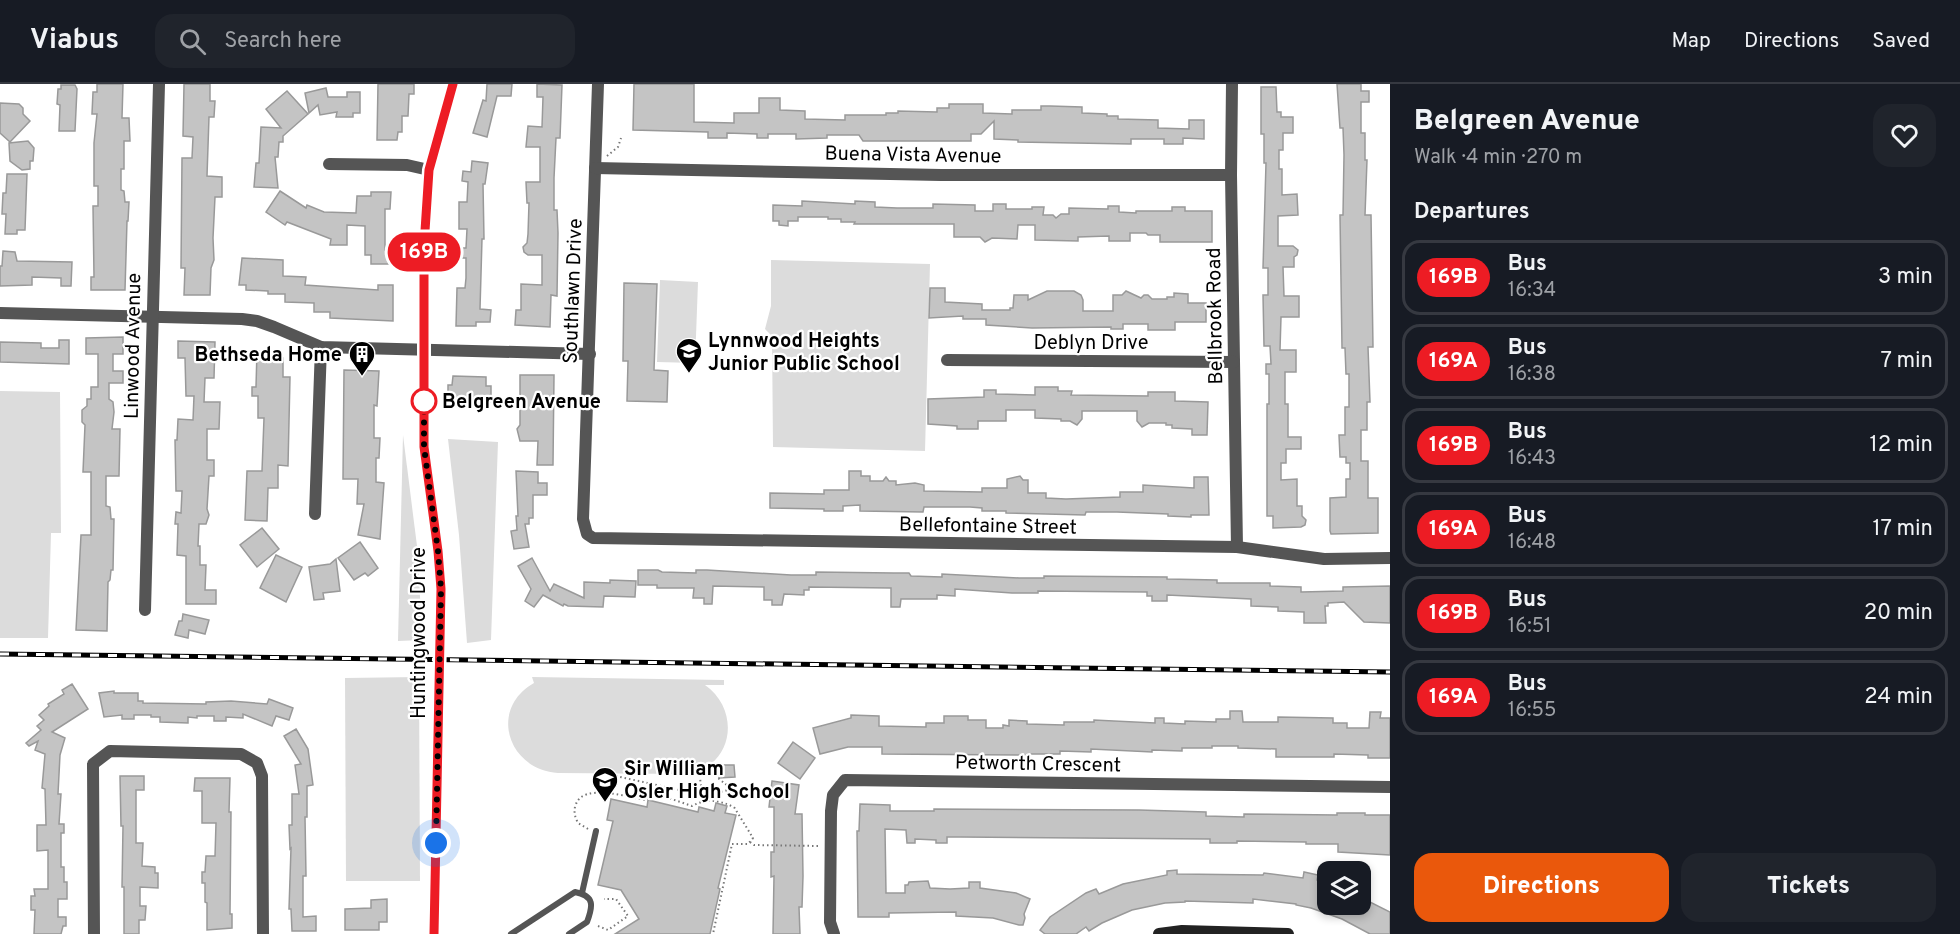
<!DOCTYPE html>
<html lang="en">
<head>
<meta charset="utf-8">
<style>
  :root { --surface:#171b24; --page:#20242c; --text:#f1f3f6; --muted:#9ea1a6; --line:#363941; --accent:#ea580c }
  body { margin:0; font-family:Overpass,sans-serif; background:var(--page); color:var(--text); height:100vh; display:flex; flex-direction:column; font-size:22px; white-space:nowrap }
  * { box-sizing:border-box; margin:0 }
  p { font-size:20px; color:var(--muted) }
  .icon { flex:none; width:33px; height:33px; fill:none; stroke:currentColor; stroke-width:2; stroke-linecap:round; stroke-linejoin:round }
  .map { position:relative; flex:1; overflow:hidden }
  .sheet { display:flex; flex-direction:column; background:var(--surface); width:570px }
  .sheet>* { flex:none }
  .badge { padding:0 12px; border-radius:20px; font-size:21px; line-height:39px }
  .tools { position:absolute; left:1317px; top:777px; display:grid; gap:12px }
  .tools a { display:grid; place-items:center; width:54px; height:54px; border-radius:12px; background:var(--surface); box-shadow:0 3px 9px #0003; font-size:30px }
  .you { position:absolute; width:30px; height:30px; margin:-15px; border:4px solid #fff; border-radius:50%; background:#1a73e8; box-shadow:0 0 0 9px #1a73e833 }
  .map>.badge { position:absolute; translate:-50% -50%; box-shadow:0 0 0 3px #fff }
  h2 { padding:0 24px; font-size:22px; line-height:54px }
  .round { display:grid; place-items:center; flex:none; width:63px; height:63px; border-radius:18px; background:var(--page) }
  .summary { display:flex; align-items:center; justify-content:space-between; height:102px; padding:0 24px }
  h1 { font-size:28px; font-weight:800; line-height:45px }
  .cta { display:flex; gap:12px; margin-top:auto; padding:12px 24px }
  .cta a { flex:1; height:69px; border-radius:18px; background:var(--accent); color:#fff; font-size:24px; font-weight:800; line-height:69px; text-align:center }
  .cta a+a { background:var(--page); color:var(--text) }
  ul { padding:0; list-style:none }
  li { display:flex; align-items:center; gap:18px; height:75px; margin:0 12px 9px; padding:0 12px; border:3px solid var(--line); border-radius:18px }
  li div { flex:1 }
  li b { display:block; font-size:22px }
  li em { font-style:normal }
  li .badge { min-width:66px; font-weight:700; text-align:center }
  header { display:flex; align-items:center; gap:36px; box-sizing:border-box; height:84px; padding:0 30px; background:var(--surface); border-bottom:2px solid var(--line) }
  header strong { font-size:28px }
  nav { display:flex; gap:33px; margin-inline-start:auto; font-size:21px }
  .search { width:420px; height:54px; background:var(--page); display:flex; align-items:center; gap:15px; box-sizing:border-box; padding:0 21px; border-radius:18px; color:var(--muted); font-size:22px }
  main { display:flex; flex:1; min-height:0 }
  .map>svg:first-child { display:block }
  .green { fill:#dcdcdc }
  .building { fill:#c4c4c4; stroke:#999; stroke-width:1.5 }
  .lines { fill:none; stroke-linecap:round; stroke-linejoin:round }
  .path { stroke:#777; stroke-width:2; stroke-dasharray:1.5 3; stroke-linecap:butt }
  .lane { stroke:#555; stroke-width:6 }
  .street { stroke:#555; stroke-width:12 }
  .secondary { stroke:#222; stroke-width:12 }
  .rail-casing { stroke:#000; stroke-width:5 }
  .rail { stroke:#fff; stroke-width:3; stroke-dasharray:9; stroke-linecap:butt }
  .line-casing { stroke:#fff; stroke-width:14 }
  .line { stroke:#ed1c24; stroke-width:9 }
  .walk { stroke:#000; stroke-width:6; stroke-dasharray:0 10.8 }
  .stop-dot { fill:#fff; stroke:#ed1c24; stroke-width:3 }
  .labels { text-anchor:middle; stroke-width:4.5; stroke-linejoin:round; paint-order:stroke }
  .street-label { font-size:20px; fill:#000; stroke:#fff }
  .poi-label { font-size:20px; font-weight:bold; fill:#000; stroke:#fff; text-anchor:start }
  .stop-label { font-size:20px; font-weight:bold; fill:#000; stroke:#fff; text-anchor:start }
</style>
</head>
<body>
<header>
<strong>Viabus</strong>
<div class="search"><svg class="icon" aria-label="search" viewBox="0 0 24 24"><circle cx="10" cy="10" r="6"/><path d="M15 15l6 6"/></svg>Search here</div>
<nav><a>Map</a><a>Directions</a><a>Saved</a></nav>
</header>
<main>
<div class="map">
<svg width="1390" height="850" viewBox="0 0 1390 850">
  <rect width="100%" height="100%" fill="#fff"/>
  <g class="green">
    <path d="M771,176L930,180L925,367L773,363L772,252L765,245L771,222Z"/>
    <path d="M660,196L698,198L695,279L657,278Z"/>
    <path d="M0,307L60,308L61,449H51L48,554H0Z"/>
    <path d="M403,351L418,470L422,556L398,557Z"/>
    <path d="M448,355L498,358L491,556L467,559L459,451Z"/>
    <path d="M419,593L420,797H346L345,594Z"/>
    <path d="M532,593L724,596V601H705C742,627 733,684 686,690L558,689C508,686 488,625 534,599Z"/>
  </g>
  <g class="building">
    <path d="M97,0H123L122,34H129L130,57H124V85H121V106L124,107L125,118H129L128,137H127L125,206H91V193H94L93,122H98V102H94V59L97,30H92L93,8H97Z"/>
    <path d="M184,0H210V17H215L214,33H209L207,92L222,93V113H215L213,154L214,176L211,184L210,211H184L185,184H181L182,74H192L193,53L183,52Z"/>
    <path d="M378,0H414V10H409L408,32H402V48H398L397,56H377Z"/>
    <path d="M487,0H512L511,12H497L487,53L473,49L483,16L486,17Z"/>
    <path d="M537,0L562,1L560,54H556L554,94V126H557L558,149L557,212L551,211L550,243L515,241L516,226H521V200L542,201V171H528L524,168L523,163L527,159L528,150L529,119H527L526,98H540V63H526L528,42L542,43L543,13H537Z"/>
    <path d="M634,0H694V38L734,39V29H759V14H780V26L805,27V35L845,36V31H886V29H898V27L937,28V24H949V20H983V29L1012,30V26H1041V22H1050L1082,23V29L1107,30V32H1118V35L1158,36V44L1189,45V36H1204V55L1183,54V60H1164V55H1131V60L1018,58V56L994,55V37L981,50H971V57H863L859,51H827V54L796,55V50H768V54H757V50L727,49V54H708V48L633,46Z"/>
    <path d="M1337,0H1361V7H1369V18H1361V49H1365V76H1367L1365,131H1371L1373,263H1368L1370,318H1367V346H1361V377H1368V414H1378V449L1331,450L1330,447V414L1346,413V395H1350V379H1346V373H1340L1339,351H1345V323H1349V290H1346L1345,264H1342L1340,131H1343L1344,71L1343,44H1340Z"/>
    <path d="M61,1H75L77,5L75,47H59L60,21L57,20L58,5H61Z"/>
    <path d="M1261,3H1276L1277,28H1281V33H1293V49H1283V66H1279V85H1282V111L1297,110L1298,131L1278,132V162H1293L1298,166L1297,171L1294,173V183H1283L1284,212H1299V233H1281L1280,266H1296V288H1285V320H1288V353H1301V365H1286V379H1281V396L1297,395V422H1302V432L1306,436L1305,441L1301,443L1273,444V432H1267V320H1269V290H1266V280H1271L1270,262H1264L1263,211H1268V184H1263L1266,79H1264V50H1261Z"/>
    <path d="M326,4L328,13H347V8H360V29H353V33H336L337,28L320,31L318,21L309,29L305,9Z"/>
    <path d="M287,7L308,30L283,52V58H279L278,73H275L278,104L254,103L256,79H259L261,43L281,44L266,25Z"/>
    <path d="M0,19L19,20L23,24V30L30,37L10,58L0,49Z"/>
    <path d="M28,57L34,64L33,77H30V85L22,86L10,77L9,59Z"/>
    <path d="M472,77L488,79L485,100H483L484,155H482L480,225L491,226L490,238H476V242H456L457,204H465L466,194V174H458V164H466L467,145H459V118H467L468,98L462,97L463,87L471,88Z"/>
    <path d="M7,90H27L25,146H17V150H5L6,130H2L3,109H6Z"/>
    <path d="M280,107L306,124L307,121L324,128L356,129L357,112H371V108H391L390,125H385V166H389V180H371V171H365V142L347,141V161H330L331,155L287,138L285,141L266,128Z"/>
    <path d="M802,117L855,120V117L875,118V123L897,124H933V120L975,121V127H993V120H1006V125H1032V123H1044L1043,131H1053L1056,134L1061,130H1069V124L1108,125V122H1119V128L1136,129V127H1172V123H1185V127H1212V158H1160V151H1148L1146,149H1130V157H1109V152L1078,153V157L1035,156V141H1018L1017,155L992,154L985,158L980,153H954V140H854L855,138H841V135H828V133H798V137H788V142L779,141V137H773V121L802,122Z"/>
    <path d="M3,167L15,168L17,177L72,178L71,202H61V194L32,193V201L0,202V182H2Z"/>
    <path d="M242,174L283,176V192L306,193L305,201L378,206V201H393V237L330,234V228H314V219L285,218V210H268V207L246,206V201H239Z"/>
    <path d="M624,199L657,200L654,286L668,287L667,318L627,317L628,277H623Z"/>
    <path d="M930,204H945V218L982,220V226H1010V224H1013L1014,211H1028V216L1047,207H1074L1081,211L1083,216V227H1113V211H1122L1126,207L1141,214L1144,211H1148L1152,215H1167V213H1174V209L1188,210V219H1206V238H1175V246H1148V240H1123V245H1111V243L1032,244L986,241V235H963V232L929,234Z"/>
    <path d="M123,253V270H113V287H123V299H109V315L113,318L114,328L112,345H120L119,392H106V422L110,423L111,435H114L113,486H111L110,496L108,498L107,547L76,546L81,451H91V388H83L85,341L82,338V326L87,322V315H91V303H98V270H86V254Z"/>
    <path d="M59,256H69V280L0,278V258L41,259V264H59Z"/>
    <path d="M178,257L215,258L214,294H205L204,318H220L219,345H207V376H214V392H209L207,425L209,431L206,440H199L198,462H200V481H206L205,506H216V520H186V472L177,471L178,440H175L176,428L181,429L182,407H176L175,356H177L178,335L193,336L194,312H186L185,274H178Z"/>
    <path d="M257,267L274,268L273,274H283V293H290L288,382L278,381V404H268L267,437L245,436L247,387H262L264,334H258V312H252V303H256Z"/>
    <path d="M344,286L379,287L377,322L374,321V354H380L379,374H376V398L384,399L380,455L358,451L364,420H357L358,395H343Z"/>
    <path d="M520,291H554L553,381H537L538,357H520L517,345L520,341Z"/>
    <path d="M453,292L486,293V302H491V318H448V301H452Z"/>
    <path d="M1035,303H1058V307H1072L1071,311L1148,312V308H1175V317L1208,318L1207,351H1192V345L1172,344V341H1166V339H1149L1142,343L1137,337V327H1082V335L1077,341L1070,337H1061V335L1035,334V326H1006V337H978V345H957V342L928,340V315L984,313V306H996V310L1035,311Z"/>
    <path d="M516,387L538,388V399H547V411H533V434H529V440H525L529,463L514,465L511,447L517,446L516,432H518Z"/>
    <path d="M849,387H861V392H870V397H883L886,393L889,397H896V401L915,399L924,401V407L982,408V404H1007V395L1020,392L1023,396H1028V409H1046V414L1066,415L1120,413V408H1143V401L1194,404V393H1208L1209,431H1191V433L1168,432V430L1117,428H1086L1085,431L1006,429V427H982V424L970,423H924L923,428L860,427V421L843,422V427H824V425L770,424V409L824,410V406H849Z"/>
    <path d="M262,444L279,465L257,483L240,461Z"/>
    <path d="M360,458L378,484L368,492L365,489L354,496L338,474Z"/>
    <path d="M276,471L302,483L286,518L260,504Z"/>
    <path d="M532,474L550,507L554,500L584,514V498L610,499V496L636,497L635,513L604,512L603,523L568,522L564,520L563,522L543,511L534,523L525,517L531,505L518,482Z"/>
    <path d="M336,475L340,507L323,509L324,515L314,516L309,483L330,480Z"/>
    <path d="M638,486H658L662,488L696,489V486H707L791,491H816V488L894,489H909L911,492L942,493V490L1019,494H1044V492L1167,493V495L1217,496V499H1270V502L1301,503V508L1343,507V503L1390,502V539L1364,538L1344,518L1328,519V522H1325L1326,539H1304V528L1278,527V523L1251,522V515L1167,511V517H1152V512H1147V508L1038,507V509H1012L955,505V512L937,511V515H901L900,523H891V504L809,503V506H804V511L784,510L782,521H772V516H764V503L713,502L712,520H704V514H693L694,504H657V501H638Z"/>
    <path d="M183,530L209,536L205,550L189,546L188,554L175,551L179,537H182Z"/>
    <path d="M72,600L88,625L52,648L65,654L60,671L58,710H61L59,740H64V749H61V783H64V798H67V815H58V833H66V842H63L61,850H34L35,826H31V812H35L34,805H48V766L37,767V741H46L45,705L42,704L45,670L35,666L38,657L29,662L26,659L41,646L37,642L44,636L39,631L49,622L48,620L64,610L62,606Z"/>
    <path d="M114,607V609H138V617H143V619L206,620V618L231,617L267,620L269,615L293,624L289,636L276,632L272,642L243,630V634L226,633V637H214V632H197V634L188,633V639L160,638V633H151V631H134V635H122V631L104,633L99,609Z"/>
    <path d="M1230,627H1242L1243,638H1278V633L1333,634V639H1347V644H1369L1370,628H1381L1380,634H1390V674H1368V671L1334,670V673H1276V665L1238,664V662H1212V664H1182V667L1152,666V668L1091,665V668L1060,667V670H1030V671L882,670V663H848L820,670L813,644L851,634V631L879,632V642L926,643V639H944V632H968V636H986V644H1003V641L1009,642V636L1027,637V640L1064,641V638H1094V636L1155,639V634H1164V639L1185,640V637L1216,638V635H1230Z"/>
    <path d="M296,645L308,665L313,701L307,702V733H305L306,792H303V833L316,832V847H292L291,825H289L291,764L290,765L289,741H292V710H299L295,681L301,680L284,652Z"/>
    <path d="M793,658L815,674L800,695L778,679Z"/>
    <path d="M718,681H734L735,693L719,694Z"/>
    <path d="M120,692H144V706H136V759H143L142,782L155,783V789H158V804L140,803V822H146L145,836H139V850H124V803H122L123,742H121Z"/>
    <path d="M195,694H230L229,728H231L230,830H232V844L207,846V819L205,818V799H202V788H205L206,772H215L216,739H202V707H194Z"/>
    <path d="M772,697L799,701L795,730H802L803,792L802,823H799L800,850H773L774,792L771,793V768H774V723H769Z"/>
    <path d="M611,715L647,723L648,716L698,728L699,723L714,727L716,719L727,722L725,729L736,731L718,804L720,805L710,850H615L639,835L621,806L598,801L613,737L607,736Z"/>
    <path d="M860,720L890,721V727H934V725L1139,726L1206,728V732L1244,733V730L1337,731V729H1365V731H1390V771L1338,768V760H1306V758L1237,757V759H1210V755L961,753H947V759H936V756L915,755V759H907L906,746L885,745L886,809H905V801H908L909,798L928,797L930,804L950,805L969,804V798H980V804L1016,809L1030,815L1024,830L1025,834L1023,841H1019L993,834L956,832V828L889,829V833H858L857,747H859Z"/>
    <path d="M1177,786V790L1263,791L1264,789L1303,794L1304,788L1318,791L1317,796L1328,800V807L1322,820H1360V813L1390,828V850H1370L1342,835L1311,824L1296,821V820L1253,815V819L1185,817V818L1165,819L1132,826L1102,839L1089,847L1086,843L1076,850H1045L1040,846L1050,833L1086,809L1096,805L1099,810L1123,800L1167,791V787Z"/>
    <path d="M387,815V838H379V846H345V825L371,824V816Z"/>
  </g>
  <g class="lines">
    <g class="path">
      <path d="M607,72L618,63L621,54"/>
      <path d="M699,687L703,716"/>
      <path d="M607,690L706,712L728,706L729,703C720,695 714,693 710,682"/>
      <path d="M588,745L578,739C575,733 573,727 576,720C584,699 627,713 645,716C660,709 677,717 692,722C707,714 718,716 734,723L753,754L748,760H732L713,850"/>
      <path d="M750,758L754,761L819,762"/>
      <path d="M598,842L608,846L628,832L616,815H604"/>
    </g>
    <g class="lane">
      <path d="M582,809L596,747"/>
      <path d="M511,850L575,808C595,812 593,822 587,838L569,850"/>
    </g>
    <g class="street">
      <path d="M598,0L583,435L587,450L593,454L1237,463L1324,475L1390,474"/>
      <path d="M1232,0L1231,91L1237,463"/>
      <path d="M329,80L407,81L429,86"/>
      <path d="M595,84L941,91H1231"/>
      <path d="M0,229L242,235L257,237L274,243L321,263L590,270"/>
      <path d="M947,276L1234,278"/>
      <path d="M315,430L321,263"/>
      <path d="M145,526L159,0"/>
      <path d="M94,850L93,680L110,667L241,670L257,679L262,692L263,850"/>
      <path d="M834,850L830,838L831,727L833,711L845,696L1390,703"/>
    </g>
    <g class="secondary">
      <path d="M434,850L441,505L438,467L424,363L423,279L424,162L429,86L453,0"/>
      <path d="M1159,850L1182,847L1288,850"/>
    </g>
    <g class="rail-casing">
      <path id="rail" d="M0,570L1390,588"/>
    </g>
    <use href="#rail" class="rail"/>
  </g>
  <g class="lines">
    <g class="line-casing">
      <path id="line" d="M434,850L441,505L438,467L424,363V162L429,86L453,0"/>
    </g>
    <use href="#line" class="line"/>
    <path class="walk" d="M424,317V363L438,467L441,505L436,759"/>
  </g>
  <defs>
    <g id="school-pin" transform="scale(1.35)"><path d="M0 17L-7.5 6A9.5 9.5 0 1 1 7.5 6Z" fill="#000" stroke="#fff"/><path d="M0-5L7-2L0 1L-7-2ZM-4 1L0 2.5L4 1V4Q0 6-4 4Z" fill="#fff"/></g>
    <g id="building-pin" transform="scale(1.35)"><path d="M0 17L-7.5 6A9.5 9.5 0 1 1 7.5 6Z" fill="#000" stroke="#fff"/><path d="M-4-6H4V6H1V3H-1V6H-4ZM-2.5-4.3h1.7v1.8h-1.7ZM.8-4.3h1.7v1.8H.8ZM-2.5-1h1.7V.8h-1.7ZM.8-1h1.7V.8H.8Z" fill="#fff"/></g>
  </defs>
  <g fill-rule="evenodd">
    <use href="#school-pin" x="689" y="267"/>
    <use href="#building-pin" x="362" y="270"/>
    <use href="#school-pin" x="605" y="696"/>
  </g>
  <circle class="stop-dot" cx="424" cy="317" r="12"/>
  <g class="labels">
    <g class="street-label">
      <text transform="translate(913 70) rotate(1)" y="7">Buena Vista Avenue</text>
      <text transform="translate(572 207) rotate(-88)" y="7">Southlawn Drive</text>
      <text transform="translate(1214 232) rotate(-91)" y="7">Bellbrook Road</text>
      <text x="1091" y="265">Deblyn Drive</text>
      <text transform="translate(132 262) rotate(-89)" y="7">Linwood Avenue</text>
      <text transform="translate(988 441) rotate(1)" y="7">Bellefontaine Street</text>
      <text transform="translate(418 549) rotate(-90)" y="7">Huntingwood Drive</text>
      <text transform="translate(1038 679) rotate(1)" y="7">Petworth Crescent</text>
    </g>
    <g class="poi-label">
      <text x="708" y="263">Lynnwood Heights<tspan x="708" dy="23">Junior Public School</tspan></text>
      <text x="342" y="277" text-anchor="end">Bethseda Home</text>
      <text x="624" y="691">Sir William<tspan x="624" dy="23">Osler High School</tspan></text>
    </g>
    <g class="stop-label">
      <text x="442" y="324">Belgreen Avenue</text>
    </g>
  </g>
</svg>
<div class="tools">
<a><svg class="icon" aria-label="layers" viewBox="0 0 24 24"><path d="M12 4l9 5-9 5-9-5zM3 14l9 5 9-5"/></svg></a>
</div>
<div class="you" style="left:436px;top:759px"></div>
<b class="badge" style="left:424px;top:168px;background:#ed1c24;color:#fff">169B</b>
</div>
<section class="sheet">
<div class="summary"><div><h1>Belgreen Avenue</h1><p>Walk · 4 min · 270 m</p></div><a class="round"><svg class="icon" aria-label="heart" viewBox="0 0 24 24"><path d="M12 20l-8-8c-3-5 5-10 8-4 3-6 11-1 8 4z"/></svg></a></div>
<h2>Departures</h2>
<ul>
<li><span class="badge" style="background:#ed1c24;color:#fff">169B</span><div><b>Bus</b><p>16:34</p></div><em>3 min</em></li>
<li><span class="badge" style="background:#ed1c24;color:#fff">169A</span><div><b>Bus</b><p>16:38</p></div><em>7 min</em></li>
<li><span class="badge" style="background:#ed1c24;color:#fff">169B</span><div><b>Bus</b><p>16:43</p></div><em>12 min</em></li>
<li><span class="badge" style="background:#ed1c24;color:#fff">169A</span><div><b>Bus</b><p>16:48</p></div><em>17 min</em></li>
<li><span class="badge" style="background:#ed1c24;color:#fff">169B</span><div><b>Bus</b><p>16:51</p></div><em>20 min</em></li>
<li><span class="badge" style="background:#ed1c24;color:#fff">169A</span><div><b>Bus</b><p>16:55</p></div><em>24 min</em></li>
</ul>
<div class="cta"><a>Directions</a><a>Tickets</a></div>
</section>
</main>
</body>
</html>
